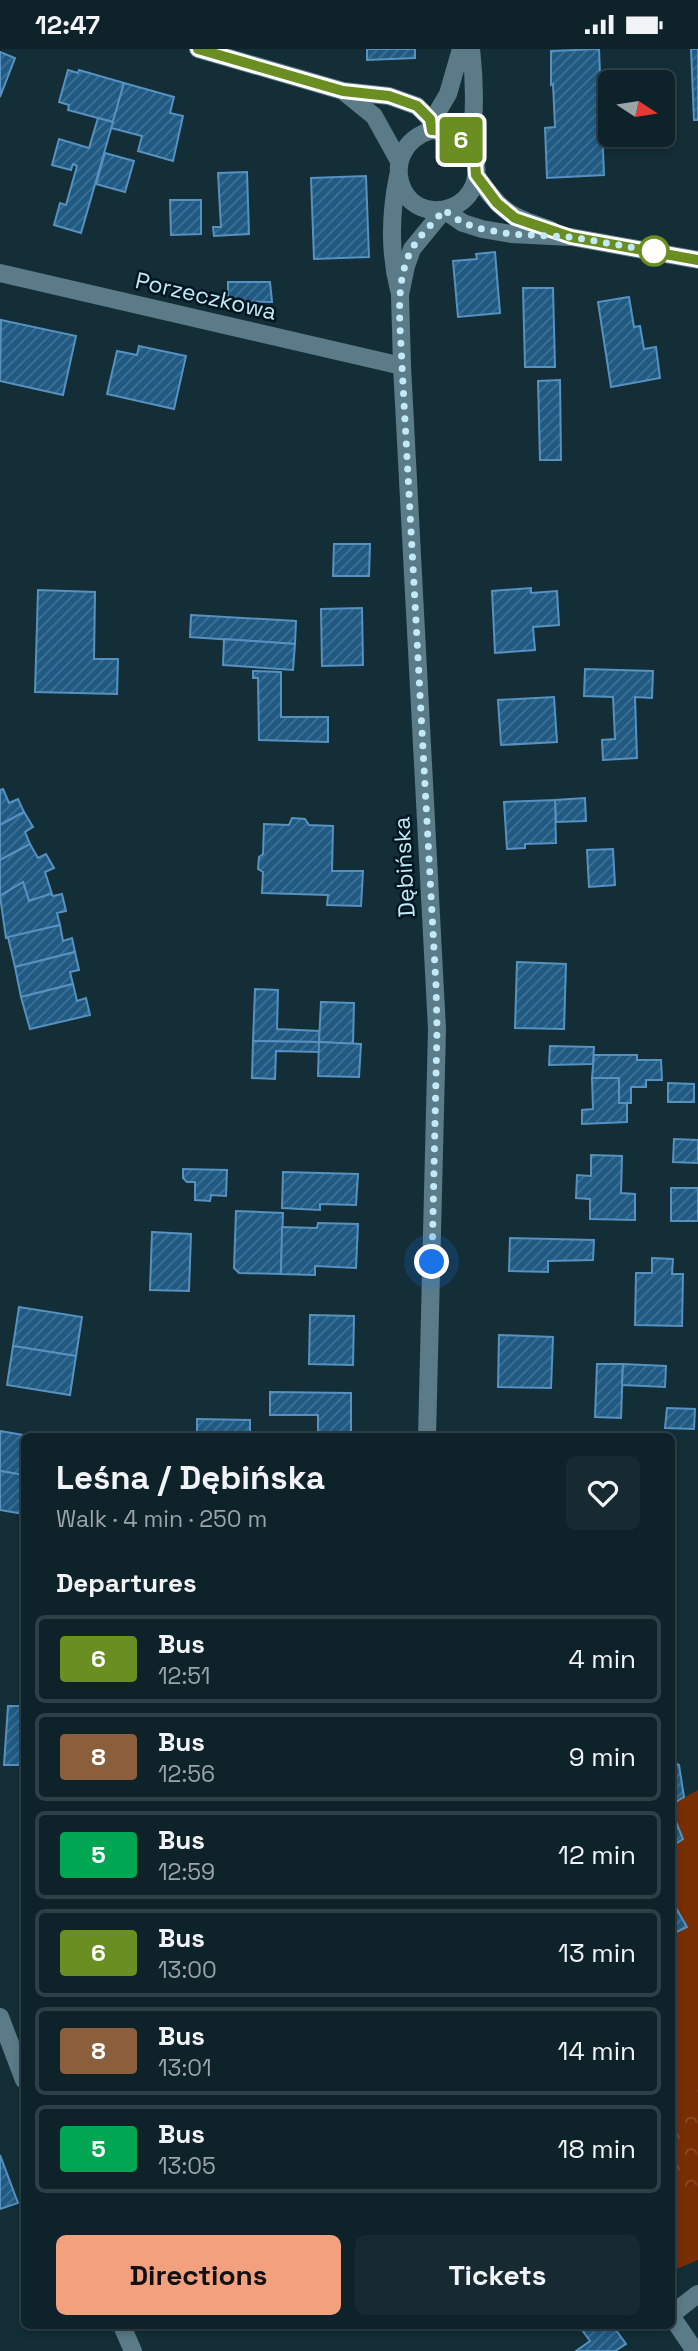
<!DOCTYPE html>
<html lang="en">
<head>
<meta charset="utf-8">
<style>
  :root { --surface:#0e2229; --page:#172a31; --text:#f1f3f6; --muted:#9ba4a8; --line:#2e3f46; --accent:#f2a07e }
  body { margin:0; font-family:"Space Grotesk",sans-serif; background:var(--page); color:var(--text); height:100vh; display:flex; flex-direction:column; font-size:26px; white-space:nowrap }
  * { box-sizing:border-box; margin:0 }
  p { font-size:23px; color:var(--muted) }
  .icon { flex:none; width:38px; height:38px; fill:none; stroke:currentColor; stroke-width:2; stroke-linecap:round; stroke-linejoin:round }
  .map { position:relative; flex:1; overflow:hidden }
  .drawer { position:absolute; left:21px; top:1384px; width:654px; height:896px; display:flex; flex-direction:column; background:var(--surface); border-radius:10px; box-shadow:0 4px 10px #0003,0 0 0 2px var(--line) }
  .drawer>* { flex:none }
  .badge { padding:0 14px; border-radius:5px; font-size:24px; line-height:46px }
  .needle { width:46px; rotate:102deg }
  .controls { position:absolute; left:598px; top:21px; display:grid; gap:14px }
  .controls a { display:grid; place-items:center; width:77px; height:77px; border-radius:10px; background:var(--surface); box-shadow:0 4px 10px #0003,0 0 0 2px var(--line); font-size:35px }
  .you { position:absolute; width:35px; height:35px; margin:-18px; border:5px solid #fff; border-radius:50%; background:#1a73e8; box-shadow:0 0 0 10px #1a73e833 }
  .map>.badge { position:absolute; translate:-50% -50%; box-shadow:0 0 0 4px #fff }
  h2 { padding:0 35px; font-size:26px; line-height:63px }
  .round { display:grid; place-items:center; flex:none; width:74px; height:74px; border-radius:10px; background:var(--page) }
  .overview { display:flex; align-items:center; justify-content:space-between; height:119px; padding:0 35px }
  h1 { font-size:33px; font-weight:800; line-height:52px }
  .primary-button { display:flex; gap:14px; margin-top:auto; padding:14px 35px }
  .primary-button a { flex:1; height:80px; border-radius:10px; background:var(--accent); color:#111; font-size:28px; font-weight:800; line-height:80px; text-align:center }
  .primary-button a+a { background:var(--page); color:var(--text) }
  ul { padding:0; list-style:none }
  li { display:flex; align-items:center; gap:21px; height:88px; margin:0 14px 10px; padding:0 21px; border:4px solid var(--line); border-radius:10px }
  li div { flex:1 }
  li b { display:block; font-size:26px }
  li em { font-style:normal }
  li .badge { min-width:77px; font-weight:700; text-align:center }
  .status { display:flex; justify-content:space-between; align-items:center; height:49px; padding:0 35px; background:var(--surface); direction:ltr }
  .status svg { height:19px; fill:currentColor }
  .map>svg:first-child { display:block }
  .green { fill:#782d03 }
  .forest { fill:url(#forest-crowns) }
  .building { fill:url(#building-hatch); stroke:#5691c0; stroke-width:2 }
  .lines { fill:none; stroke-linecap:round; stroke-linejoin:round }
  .minor { stroke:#5a7b87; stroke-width:18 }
  .line-casing { stroke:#fff; stroke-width:16 }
  .line { stroke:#6b8e23; stroke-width:10 }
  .walk { stroke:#c1e9f8; stroke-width:7; stroke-dasharray:0 12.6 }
  .stop-dot { fill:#fff; stroke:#6b8e23; stroke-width:3.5 }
  .labels { text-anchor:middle; stroke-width:5; stroke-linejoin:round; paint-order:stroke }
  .street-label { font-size:23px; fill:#c1e9f8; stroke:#00161f }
</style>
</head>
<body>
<div class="status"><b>12:47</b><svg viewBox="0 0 49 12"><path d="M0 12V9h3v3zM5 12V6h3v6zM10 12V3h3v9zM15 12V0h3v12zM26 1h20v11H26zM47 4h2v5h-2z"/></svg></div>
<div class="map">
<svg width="698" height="2302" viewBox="0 0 698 2302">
  <defs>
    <pattern id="forest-crowns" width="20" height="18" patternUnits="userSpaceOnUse" patternTransform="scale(1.75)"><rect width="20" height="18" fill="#782d03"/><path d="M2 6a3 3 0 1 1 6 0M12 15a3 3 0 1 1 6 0" fill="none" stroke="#894b28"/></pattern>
    <pattern id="building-hatch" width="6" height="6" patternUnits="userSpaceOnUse" patternTransform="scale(1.75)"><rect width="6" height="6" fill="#205a83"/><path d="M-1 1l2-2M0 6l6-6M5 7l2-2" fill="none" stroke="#3f7295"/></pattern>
  </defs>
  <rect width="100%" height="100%" fill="#132e37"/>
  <path class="green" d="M698,1741V2211L672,2222V1885L687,1877L672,1852V1797L683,1790L672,1763V1755Z"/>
  <path class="forest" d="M698,2039V2146L685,2155L672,2135V2077Z"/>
  <g class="building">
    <path d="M367,0H415V9L367,11Z"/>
    <path d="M599,0L604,126L547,129L545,79L555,78L553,35L551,36V2Z"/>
    <path d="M691,0H698V71H694Z"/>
    <path d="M0,3L15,9L0,48Z"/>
    <path d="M68,21L78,24L79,21L124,34L113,73L68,61L69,56L59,53Z"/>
    <path d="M124,34L174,48L170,64L183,67L173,112L138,102L142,87L111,79Z"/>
    <path d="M98,69L113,73L81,184L54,176L60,154L66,156L77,117L73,115L71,121L52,116L59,90L89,99Z"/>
    <path d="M105,104L134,112L125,143L96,135Z"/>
    <path d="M247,123L249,185L214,187L213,178H221L218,124Z"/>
    <path d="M366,127L369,208L314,210L311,129Z"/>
    <path d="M170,151H201V185L171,186Z"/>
    <path d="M495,203L500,264L458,268L453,212L477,210L476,205Z"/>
    <path d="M228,233H270L272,253L228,252Z"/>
    <path d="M523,239H553L555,318H525Z"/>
    <path d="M629,248L634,278L640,277L644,300L656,298L660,329L611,338L598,253Z"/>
    <path d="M1,271L76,287L63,346L0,332Z"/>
    <path d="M139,297L186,307L174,360L107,345L117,302L137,306Z"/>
    <path d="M560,331L561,411H540L538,332Z"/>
    <path d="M334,495H370L369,527H333Z"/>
    <path d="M531,539V544L557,542L559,576L533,578L535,601L495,604L492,542Z"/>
    <path d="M38,541L95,543L94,610H118L117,645L35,643Z"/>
    <path d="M362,559L363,616L322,617L321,560Z"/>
    <path d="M191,566L296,572L295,595L190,588Z"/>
    <path d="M224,590L295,595L293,621L223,616Z"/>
    <path d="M585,620L653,622L652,649L635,648L637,709L603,711L602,691L615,690L613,648L584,647Z"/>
    <path d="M253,622L281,623V668H328V693L259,691L258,629H253Z"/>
    <path d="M554,648L557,693L501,696L498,651Z"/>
    <path d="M3,740L9,754L18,750L24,763L0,776V741Z"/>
    <path d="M585,749L586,772L556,773L555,751Z"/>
    <path d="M555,751L556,794L525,795V799L507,800L504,753Z"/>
    <path d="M24,763L33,778L25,783L30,795L0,811V776Z"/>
    <path d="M292,769L305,770L309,776L333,777L332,822H363L361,857L327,856L328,846L262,844L263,823L258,820L259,808L263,805L264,775L289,776Z"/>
    <path d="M30,795L38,809L46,805L54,819L45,823L52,845L29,852L23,833L0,847V811Z"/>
    <path d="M613,800L615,836L589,838L587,801Z"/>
    <path d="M23,833L29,852L50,845L53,847L62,845L66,862L57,864L60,876L6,889L0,847Z"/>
    <path d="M60,876L63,892L72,889L75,903L15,918L8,888Z"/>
    <path d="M75,903L79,921L70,923L73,935L21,948L15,918Z"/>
    <path d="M517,913L566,915L564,980L515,979Z"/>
    <path d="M73,935L77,952L86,949L90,966L30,980L21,948Z"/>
    <path d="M255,940L278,941L277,980L320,982L319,993L253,992Z"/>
    <path d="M321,953L354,954L353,995L319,993Z"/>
    <path d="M253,992L319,993V1003L276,1002L275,1030L252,1029Z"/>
    <path d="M319,993L361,995L359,1028L318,1027Z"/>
    <path d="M550,997L594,998L593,1015L549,1016Z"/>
    <path d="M594,1006H637V1011H661L662,1031H646V1038H631V1054H619V1029H592Z"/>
    <path d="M592,1029H619V1054H627V1073L582,1075V1061L593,1060Z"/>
    <path d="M668,1034L694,1035V1053H668Z"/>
    <path d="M674,1090L698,1091V1114L673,1113Z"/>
    <path d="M591,1106L622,1107L621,1144L635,1145V1171L590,1170V1150L576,1149L577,1126L591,1127Z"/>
    <path d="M183,1120L227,1121L226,1147L211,1146L210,1152L195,1151V1133H187L183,1129Z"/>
    <path d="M283,1123L358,1125L356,1156L320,1155V1161L282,1159Z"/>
    <rect x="671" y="1139" width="27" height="33"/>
    <path d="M236,1162L283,1164L281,1225L239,1224L234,1219Z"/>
    <path d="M318,1174L358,1175L356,1219L315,1217V1226L281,1225L282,1178L317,1179Z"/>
    <path d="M152,1183L191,1185L189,1242L150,1241Z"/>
    <path d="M510,1189L594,1191L593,1211L548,1212V1223L509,1222Z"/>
    <path d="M652,1209L673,1210L672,1225H683L682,1277L635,1276L636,1224H652Z"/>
    <path d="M19,1258L82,1268L76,1307L13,1297Z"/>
    <path d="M310,1266L354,1267L353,1316L309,1315Z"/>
    <path d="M499,1286L553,1288L551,1339L498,1338Z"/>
    <path d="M13,1297L76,1307L70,1346L7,1336Z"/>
    <path d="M597,1315H623L621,1369L595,1368Z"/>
    <path d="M623,1315L666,1317L665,1338L622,1336Z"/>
    <path d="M270,1343L351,1344V1384H318V1366H270Z"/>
    <path d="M667,1359L695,1360L694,1380L665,1379Z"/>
    <path d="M197,1370L250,1371V1388H197Z"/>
    <path d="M0,1382L35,1388H24V1426L0,1422Z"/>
    <path d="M0,1422L24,1426V1465L0,1461Z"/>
    <path d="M8,1657H24V1716H4Z"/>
    <path d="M672,1708L673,1713L679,1716L684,1748L672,1755Z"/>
    <path d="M672,1763L683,1790L672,1797Z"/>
    <path d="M672,1852L687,1878L672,1885Z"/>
    <path d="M0,2106L18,2154L0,2160Z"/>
    <path d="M588,2277H613L626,2295L615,2302H576L590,2292L582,2281Z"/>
  </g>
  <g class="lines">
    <g class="minor">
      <path d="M198,0L343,42L389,47L417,57L430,70L432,81"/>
      <path d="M343,42L374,67L399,112"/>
      <path d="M432,81C460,84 484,106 474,136C470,146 462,154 452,158C399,178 374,99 432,81Z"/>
      <path d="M432,81L438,62L448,45L461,0"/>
      <path d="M470,101C475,68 475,33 471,0"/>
      <path d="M476,126C502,164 508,166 551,181"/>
      <path d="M398,127C390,166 389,202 399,241"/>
      <path d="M444,161L463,174L482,180L511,185L571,188L698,211"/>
      <path d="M0,224L402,317"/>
      <path d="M427,1388L437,980L402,317L400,246L406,217L412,200L444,161"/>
      <path d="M0,1968L24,2031"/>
      <path d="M672,2265L698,2245"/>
      <path d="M672,2268L695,2302"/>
      <path d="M122,2277L133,2302"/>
    </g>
  </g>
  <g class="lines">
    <g class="line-casing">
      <path id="line" d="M198,0L343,42L389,47L417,57L430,70L432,81L443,82L462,92L470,101L475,113L476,126L497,154L515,169L571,188L698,211"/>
    </g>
    <use href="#line" class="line"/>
    <path class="walk" d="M432,1213L437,980L436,937L402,317C401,280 393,232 413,198C421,185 434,173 444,161L463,174L482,180L511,185L571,188L654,202"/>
  </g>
  <circle class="stop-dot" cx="654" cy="202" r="14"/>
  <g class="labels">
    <g class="street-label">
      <text transform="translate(206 247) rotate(13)" y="8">Porzeczkowa</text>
      <text transform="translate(404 818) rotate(-93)" y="8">Dębińska</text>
    </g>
  </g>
</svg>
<div class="controls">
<a><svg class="needle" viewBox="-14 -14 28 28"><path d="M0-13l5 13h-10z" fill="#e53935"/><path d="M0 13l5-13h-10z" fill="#9ba4a8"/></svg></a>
</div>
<div class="you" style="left:432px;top:1213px"></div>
<b class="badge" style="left:461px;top:91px;background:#6b8e23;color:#fff">6</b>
<section class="drawer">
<div class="overview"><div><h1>Leśna / Dębińska</h1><p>Walk · 4 min · 250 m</p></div><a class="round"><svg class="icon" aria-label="heart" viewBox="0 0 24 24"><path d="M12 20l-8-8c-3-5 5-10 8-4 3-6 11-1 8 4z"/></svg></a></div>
<h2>Departures</h2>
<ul>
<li><span class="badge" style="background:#6b8e23;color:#fff">6</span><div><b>Bus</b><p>12:51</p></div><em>4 min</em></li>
<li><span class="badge" style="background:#8b5e3c;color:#fff">8</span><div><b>Bus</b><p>12:56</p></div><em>9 min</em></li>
<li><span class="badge" style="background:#00a651;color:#fff">5</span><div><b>Bus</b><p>12:59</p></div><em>12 min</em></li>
<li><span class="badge" style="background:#6b8e23;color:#fff">6</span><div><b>Bus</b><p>13:00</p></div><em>13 min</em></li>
<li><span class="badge" style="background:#8b5e3c;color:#fff">8</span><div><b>Bus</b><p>13:01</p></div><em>14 min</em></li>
<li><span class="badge" style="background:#00a651;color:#fff">5</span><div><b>Bus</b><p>13:05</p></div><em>18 min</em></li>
</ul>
<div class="primary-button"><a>Directions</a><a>Tickets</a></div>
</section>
</div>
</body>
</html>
